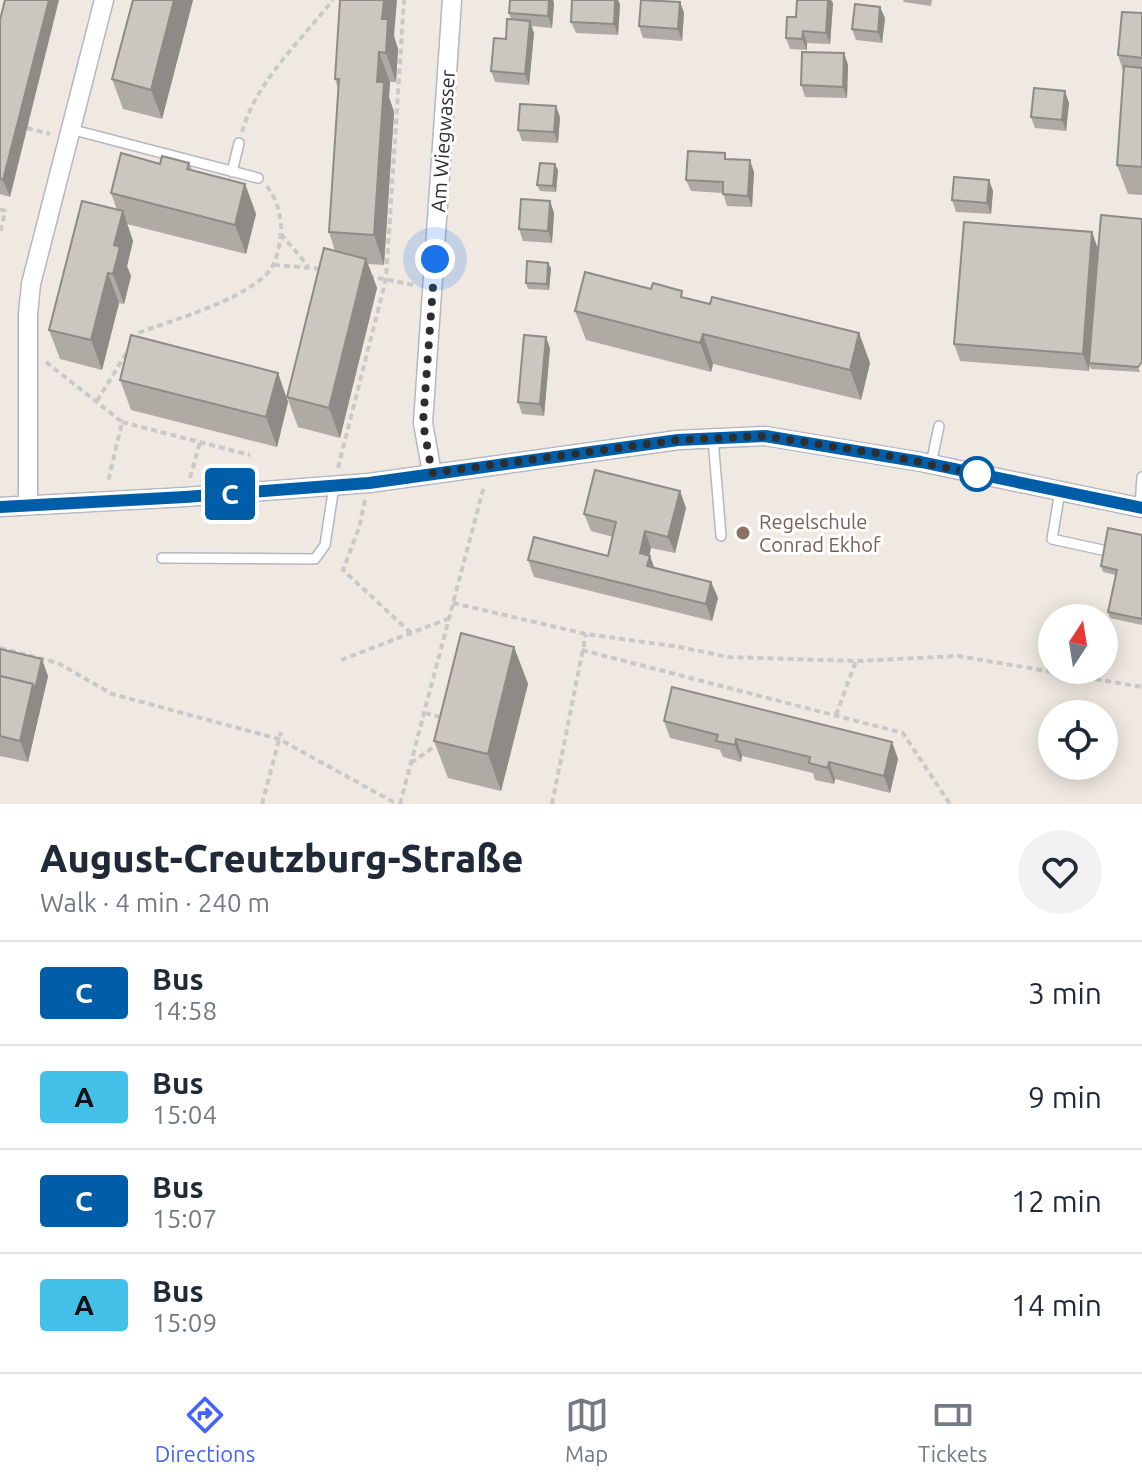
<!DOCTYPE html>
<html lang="en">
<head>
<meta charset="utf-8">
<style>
  :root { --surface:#fff; --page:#f2f2f3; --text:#1f2937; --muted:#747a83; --line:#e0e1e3; --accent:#4264fb }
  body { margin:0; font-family:Ubuntu,sans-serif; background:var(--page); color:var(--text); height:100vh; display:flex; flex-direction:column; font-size:30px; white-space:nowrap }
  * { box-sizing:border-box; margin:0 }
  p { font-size:26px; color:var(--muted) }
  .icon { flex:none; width:44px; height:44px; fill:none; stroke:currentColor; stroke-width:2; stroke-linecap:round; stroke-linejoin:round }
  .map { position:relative; height:804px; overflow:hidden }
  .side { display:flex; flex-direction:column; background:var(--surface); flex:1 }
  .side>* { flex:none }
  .badge { padding:0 16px; border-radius:6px; font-size:28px; line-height:52px }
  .needle { width:52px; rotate:12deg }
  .tools { position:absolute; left:1038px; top:604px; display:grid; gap:16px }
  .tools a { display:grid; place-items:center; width:80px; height:80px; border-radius:50%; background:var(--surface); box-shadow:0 4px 20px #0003; font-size:40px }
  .you { position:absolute; width:40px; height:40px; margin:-20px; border:6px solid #fff; border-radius:50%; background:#1a73e8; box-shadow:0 0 0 12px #1a73e833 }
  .map>.badge { position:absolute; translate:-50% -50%; box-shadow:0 0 0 4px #fff }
  .round { display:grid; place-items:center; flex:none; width:84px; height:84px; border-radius:42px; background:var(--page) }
  .overview { display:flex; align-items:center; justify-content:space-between; height:136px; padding:0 40px }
  h1 { font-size:38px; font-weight:800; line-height:60px }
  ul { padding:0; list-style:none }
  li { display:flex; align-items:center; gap:24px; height:104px; padding:0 40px; border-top:2px solid var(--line) }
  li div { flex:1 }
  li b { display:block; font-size:30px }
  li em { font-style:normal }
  li .badge { min-width:88px; font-weight:700; text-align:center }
  .tab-bar { display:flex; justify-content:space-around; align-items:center; height:112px; border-top:2px solid var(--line); background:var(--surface); font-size:22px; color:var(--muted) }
  .tab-bar a { display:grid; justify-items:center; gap:4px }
  .tab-bar .current { color:var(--accent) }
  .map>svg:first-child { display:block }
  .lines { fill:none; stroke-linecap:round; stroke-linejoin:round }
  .service-casing { stroke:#b4b7c1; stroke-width:12 }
  .minor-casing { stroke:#b4b7c1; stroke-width:21 }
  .path { stroke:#c9c9c9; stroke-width:4; stroke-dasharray:6 4; stroke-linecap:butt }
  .service { stroke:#fff; stroke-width:9 }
  .minor { stroke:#fff; stroke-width:18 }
  .wall { fill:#afaba4 }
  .shaded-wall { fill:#8e8b86 }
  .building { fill:#cbc7bf; stroke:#8e8b86; stroke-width:2 }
  .line-casing { stroke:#fff; stroke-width:18 }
  .line { stroke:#005da8; stroke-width:12 }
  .walk { stroke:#2e2e2e; stroke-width:8; stroke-dasharray:0 14.4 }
  .stop-dot { fill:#fff; stroke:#005da8; stroke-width:4 }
  .education-dot { fill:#8d6e63; stroke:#fff; stroke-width:3 }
  .labels { text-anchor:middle; stroke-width:6; stroke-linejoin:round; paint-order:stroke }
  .street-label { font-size:20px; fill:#2e2e2e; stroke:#fff }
  .education-label { font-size:20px; fill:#785e54; stroke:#fff; text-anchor:start }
</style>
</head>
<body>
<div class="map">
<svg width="1142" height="804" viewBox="0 0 1142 804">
  <rect width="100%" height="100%" fill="#efe9e1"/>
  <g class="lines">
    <g class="service-casing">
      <g id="service">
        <path d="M70,129L258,178"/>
        <path d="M232,172L239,143"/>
        <path d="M713,438L721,536"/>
        <path d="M931,464L939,426"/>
        <path d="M1060,491L1052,539L1107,551"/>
        <path d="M1140,507L1142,477"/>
        <path d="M162,558L315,559L325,545L334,486"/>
      </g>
    </g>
    <g class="minor-casing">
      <g id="minor">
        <path d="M432,473L423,423L452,0"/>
        <path d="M28,505V314L31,284L104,0"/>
        <path d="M0,507L185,497L369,483L678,440L765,436L921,462L1142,508"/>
      </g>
    </g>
    <g class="path">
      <path d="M27,128L50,134"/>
      <path d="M242,132C255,83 302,39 333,0"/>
      <path d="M0,209L5,211L0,234"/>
      <path d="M281,234L308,266"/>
      <path d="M274,265L324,269"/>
      <path d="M368,276L414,285"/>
      <path d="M133,341L138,333C170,321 262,295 274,263C279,252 281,237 281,226C280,212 276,196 266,186"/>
      <path d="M46,362L122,422L108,482"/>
      <path d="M97,401L129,349"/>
      <path d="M122,422L250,455"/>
      <path d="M338,468L386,279L404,0"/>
      <path d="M190,478L200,442"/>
      <path d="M365,500L359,528L343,570L411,633"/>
      <path d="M453,603L586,634L680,647L728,657L856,661L958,656L1142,687"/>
      <path d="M0,648L58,663L112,694L279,739L397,804"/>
      <path d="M582,650L903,733L950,804"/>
      <path d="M341,660L450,618"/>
      <path d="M425,713L444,718"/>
      <path d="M836,715L856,661"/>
      <path d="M411,763L438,744"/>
      <path d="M262,804L281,732"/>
      <path d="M400,804L484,486"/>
      <path d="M552,804L586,634"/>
    </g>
    <use href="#service" class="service"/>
    <use href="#minor" class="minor"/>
  </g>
  <g class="wall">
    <path d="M133,0H193L162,119L123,109L112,79Z"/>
    <path d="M903,0H932L931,6L904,2Z"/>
    <path d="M680,2L684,13L682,41L643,38L639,26Z"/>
    <path d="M554,3L552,28L531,26L534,33L529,85L495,82L491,71L506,39L511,20L509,13Z"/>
    <path d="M833,3L830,44L807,43V50L790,49L786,38Z"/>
    <path d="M620,4L618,35L576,33L571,22Z"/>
    <path d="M1142,13V195L1128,194L1117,165L1123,71L1118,55Z"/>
    <path d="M885,18L882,43L856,40L852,29Z"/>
    <path d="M0,20L10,197L0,194Z"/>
    <path d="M394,36L398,49L396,82H390L389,97L394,112L384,265L368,264L377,288L340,438L298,427L287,397L335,251L329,232L338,88L335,79Z"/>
    <path d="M844,53L848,65L847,98L805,97L801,85Z"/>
    <path d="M1069,103L1066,131L1035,128L1031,117Z"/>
    <path d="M560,117L558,143L522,141L518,130Z"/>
    <path d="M727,159L754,172L752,207L727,206L723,193L691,191L686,180Z"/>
    <path d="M189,163L192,170L245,184L256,214L246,254L127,224L133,241L127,266L131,276L124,304L119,303L102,370L60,359L49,330L117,210L111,193L160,164Z"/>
    <path d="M558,170L556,192L540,191L537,185Z"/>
    <path d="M989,180L993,191L991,214L956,212L952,200Z"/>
    <path d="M550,201L554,213L552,243L523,241L519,229Z"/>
    <path d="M1092,232L1140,372L1091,369L1089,364V371L960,361L954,344Z"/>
    <path d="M551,268L549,290L528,289L526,283Z"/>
    <path d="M685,298L710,304L859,333L870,363L861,400L713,364L711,372L586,340L575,311Z"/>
    <path d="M550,348L544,416L522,414L518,402Z"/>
    <path d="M278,373L288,402L277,447L131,410L120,380Z"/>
    <path d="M680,491L686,508L675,553L651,548L649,556L654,568L711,582L718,598L712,621L534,577L528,560L608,556L613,537L591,531L584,514Z"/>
    <path d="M1142,535V625L1110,618L1108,612L1116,575L1103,572L1101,566Z"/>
    <path d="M514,647L528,684L501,791L448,778L434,741Z"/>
    <path d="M0,649L48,676L28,762L0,756Z"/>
    <path d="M664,721L892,742L898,759L890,793L835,779L834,784L815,780L813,773L742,756L741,762L723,757L720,750L670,738Z"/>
  </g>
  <g class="shaded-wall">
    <path d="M49,0H59L10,197L3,180Z"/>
    <path d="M174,0H193L162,119L151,90Z"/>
    <path d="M384,0H397L394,36L398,49L396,82L386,53L382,19Z"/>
    <path d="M549,0H553L554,3L552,28L548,16Z"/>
    <path d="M615,0H618L620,4L618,35L614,24Z"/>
    <path d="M828,0H831L833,3L830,44L826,33Z"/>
    <path d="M680,2L684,13L682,41L678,29Z"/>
    <path d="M880,7L885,18L882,43L878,32Z"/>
    <path d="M530,21L534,33L529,85L525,74Z"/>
    <path d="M803,31L807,43V50L802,39Z"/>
    <path d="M379,52L390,82L389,97L394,112L384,265L374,235L377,82Z"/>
    <path d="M844,53L848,65L847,98L843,87Z"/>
    <path d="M1065,91L1069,103L1066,131L1062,120Z"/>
    <path d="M556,106L560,117L558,143L554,132Z"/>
    <path d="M750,160L754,172L752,207L748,196Z"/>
    <path d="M555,164L558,170L556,192L553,186Z"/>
    <path d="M989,180L993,191L991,214L987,203Z"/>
    <path d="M245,184L256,214L246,254L235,225Z"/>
    <path d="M550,201L554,213L552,243L548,231Z"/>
    <path d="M123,211L133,241L127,266L131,276L124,304L113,274L114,245Z"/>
    <path d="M1092,232L1098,249L1089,371L1083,354Z"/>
    <path d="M366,259L377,288L340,438L329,408Z"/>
    <path d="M548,263L551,268L549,290L547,284Z"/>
    <path d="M108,273L119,303L102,370L91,340Z"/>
    <path d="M859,333L870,363L861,400L850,370Z"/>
    <path d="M703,334L713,364L711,372L700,343Z"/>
    <path d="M546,337L550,348L544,416L540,404Z"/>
    <path d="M278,373L288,402L277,447L266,417Z"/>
    <path d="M680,491L686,508L675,553L668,537Z"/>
    <path d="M645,531L651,548L646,570L640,553Z"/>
    <path d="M650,556L656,572L647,566Z"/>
    <path d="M711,582L718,598L712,621L706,604Z"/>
    <path d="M514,647L528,684L501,791L488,754Z"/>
    <path d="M42,659L48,676L28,762L20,741L33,684Z"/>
    <path d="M736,739L742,756L741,762L735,745Z"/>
    <path d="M892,742L898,759L890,793L884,776Z"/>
    <path d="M829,762L835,779L834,784L828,768Z"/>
  </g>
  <g class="building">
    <path d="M5,0H49L3,180L0,179V20Z"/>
    <path d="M133,0H174L151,90L112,79Z"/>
    <path d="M340,0H384L382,19H388L386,53L379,52L377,82H384L374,235L329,232L339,79H335Z"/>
    <path d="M510,0H549L548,16L509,13Z"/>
    <path d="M572,0H615L614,24L571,22Z"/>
    <path d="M641,0L680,2L678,29L639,26Z"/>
    <path d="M797,0H828L826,33L803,31L802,39L786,38L787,17H796Z"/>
    <path d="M855,4L880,7L878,32L852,29Z"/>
    <path d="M1122,12L1142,13V58L1118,55Z"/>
    <path d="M507,19L530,21L525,74L491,71L494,38L506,39Z"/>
    <path d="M802,52L844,53L843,87L801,85Z"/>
    <path d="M1124,66L1142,68V167L1117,165Z"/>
    <path d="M1034,88L1065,91L1062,120L1031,117Z"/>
    <path d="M520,104L556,106L554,132L518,130Z"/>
    <path d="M688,151L725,153V159L750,160L748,196L723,194V182L686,180Z"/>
    <path d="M121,153L160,164L162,156L189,163L187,169L245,184L235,225L111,193Z"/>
    <path d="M540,163L555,164L553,186L537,185Z"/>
    <path d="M954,177L989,180L987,203L952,200Z"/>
    <path d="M521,199L550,201L548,231L519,229Z"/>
    <path d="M82,201L123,211L114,245L120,247L113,274L108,273L91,340L49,330Z"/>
    <path d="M1101,215L1142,219V362L1138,367L1089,363Z"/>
    <path d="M964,222L1092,232L1083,354L954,344Z"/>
    <path d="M324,248L366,259L329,408L287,397Z"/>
    <path d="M527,261L548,263L547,284L526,283Z"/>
    <path d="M585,272L651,289L653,283L682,291L681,297L710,304L712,297L859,333L850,370L703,334L700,343L575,311Z"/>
    <path d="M131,335L278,373L266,417L120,380Z"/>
    <path d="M524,335L546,337L540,404L518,402Z"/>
    <path d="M595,470L680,491L668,537L645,531L640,553L650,556L647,566L711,582L706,604L528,560L534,537L608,556L616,522L584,514Z"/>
    <path d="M1108,528L1142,535V619L1108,612L1117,570L1101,566Z"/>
    <path d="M461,633L514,647L488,754L434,741Z"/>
    <path d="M0,649L42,659L35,689L33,684L0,676Z"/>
    <path d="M0,676L33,684L20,741L0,736Z"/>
    <path d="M672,687L892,742L884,776L829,762L828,768L809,763L810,757L736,739L735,745L716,741L718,735L664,721Z"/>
  </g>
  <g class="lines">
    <g class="line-casing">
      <path id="line" d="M0,507L185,497L369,483L678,440L765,436L921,462L1142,508"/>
    </g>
    <use href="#line" class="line"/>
    <path class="walk" d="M435,259L423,423L432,473L678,440L765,436L875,453L977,474"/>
  </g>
  <circle class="stop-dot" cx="977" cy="474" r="16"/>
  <circle class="education-dot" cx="743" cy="533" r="8"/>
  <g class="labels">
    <g class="street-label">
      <text transform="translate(443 141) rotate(-86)" y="7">Am Wiegwasser</text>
    </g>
    <g class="education-label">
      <text x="759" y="529">Regelschule<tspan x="759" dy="23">Conrad Ekhof</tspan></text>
    </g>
  </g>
</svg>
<div class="tools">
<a><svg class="needle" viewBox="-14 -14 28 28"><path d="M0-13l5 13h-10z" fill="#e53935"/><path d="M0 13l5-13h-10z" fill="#747a83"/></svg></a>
<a><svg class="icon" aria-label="locate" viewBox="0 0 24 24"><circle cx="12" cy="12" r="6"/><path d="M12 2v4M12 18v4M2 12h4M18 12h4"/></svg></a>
</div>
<div class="you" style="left:435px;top:259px"></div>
<b class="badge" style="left:230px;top:494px;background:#005da8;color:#fff">C</b>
</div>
<section class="side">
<div class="overview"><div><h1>August-Creutzburg-Straße</h1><p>Walk · 4 min · 240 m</p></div><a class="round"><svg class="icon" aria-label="heart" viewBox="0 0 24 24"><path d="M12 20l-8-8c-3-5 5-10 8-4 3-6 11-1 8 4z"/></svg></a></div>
<ul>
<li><span class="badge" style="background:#005da8;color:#fff">C</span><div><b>Bus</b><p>14:58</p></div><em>3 min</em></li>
<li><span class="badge" style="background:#42c0e8;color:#111">A</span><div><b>Bus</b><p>15:04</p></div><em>9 min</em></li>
<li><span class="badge" style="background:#005da8;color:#fff">C</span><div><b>Bus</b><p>15:07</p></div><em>12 min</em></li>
<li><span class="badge" style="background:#42c0e8;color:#111">A</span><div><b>Bus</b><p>15:09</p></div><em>14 min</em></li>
</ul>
</section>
<nav class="tab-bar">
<a class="current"><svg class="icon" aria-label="directions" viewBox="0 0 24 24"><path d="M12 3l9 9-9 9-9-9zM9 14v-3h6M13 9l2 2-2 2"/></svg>Directions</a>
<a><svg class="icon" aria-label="map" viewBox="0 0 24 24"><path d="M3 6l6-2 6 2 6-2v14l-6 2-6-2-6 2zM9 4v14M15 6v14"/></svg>Map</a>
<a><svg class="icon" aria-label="tickets" viewBox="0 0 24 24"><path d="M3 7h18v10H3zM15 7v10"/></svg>Tickets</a>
</nav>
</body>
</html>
